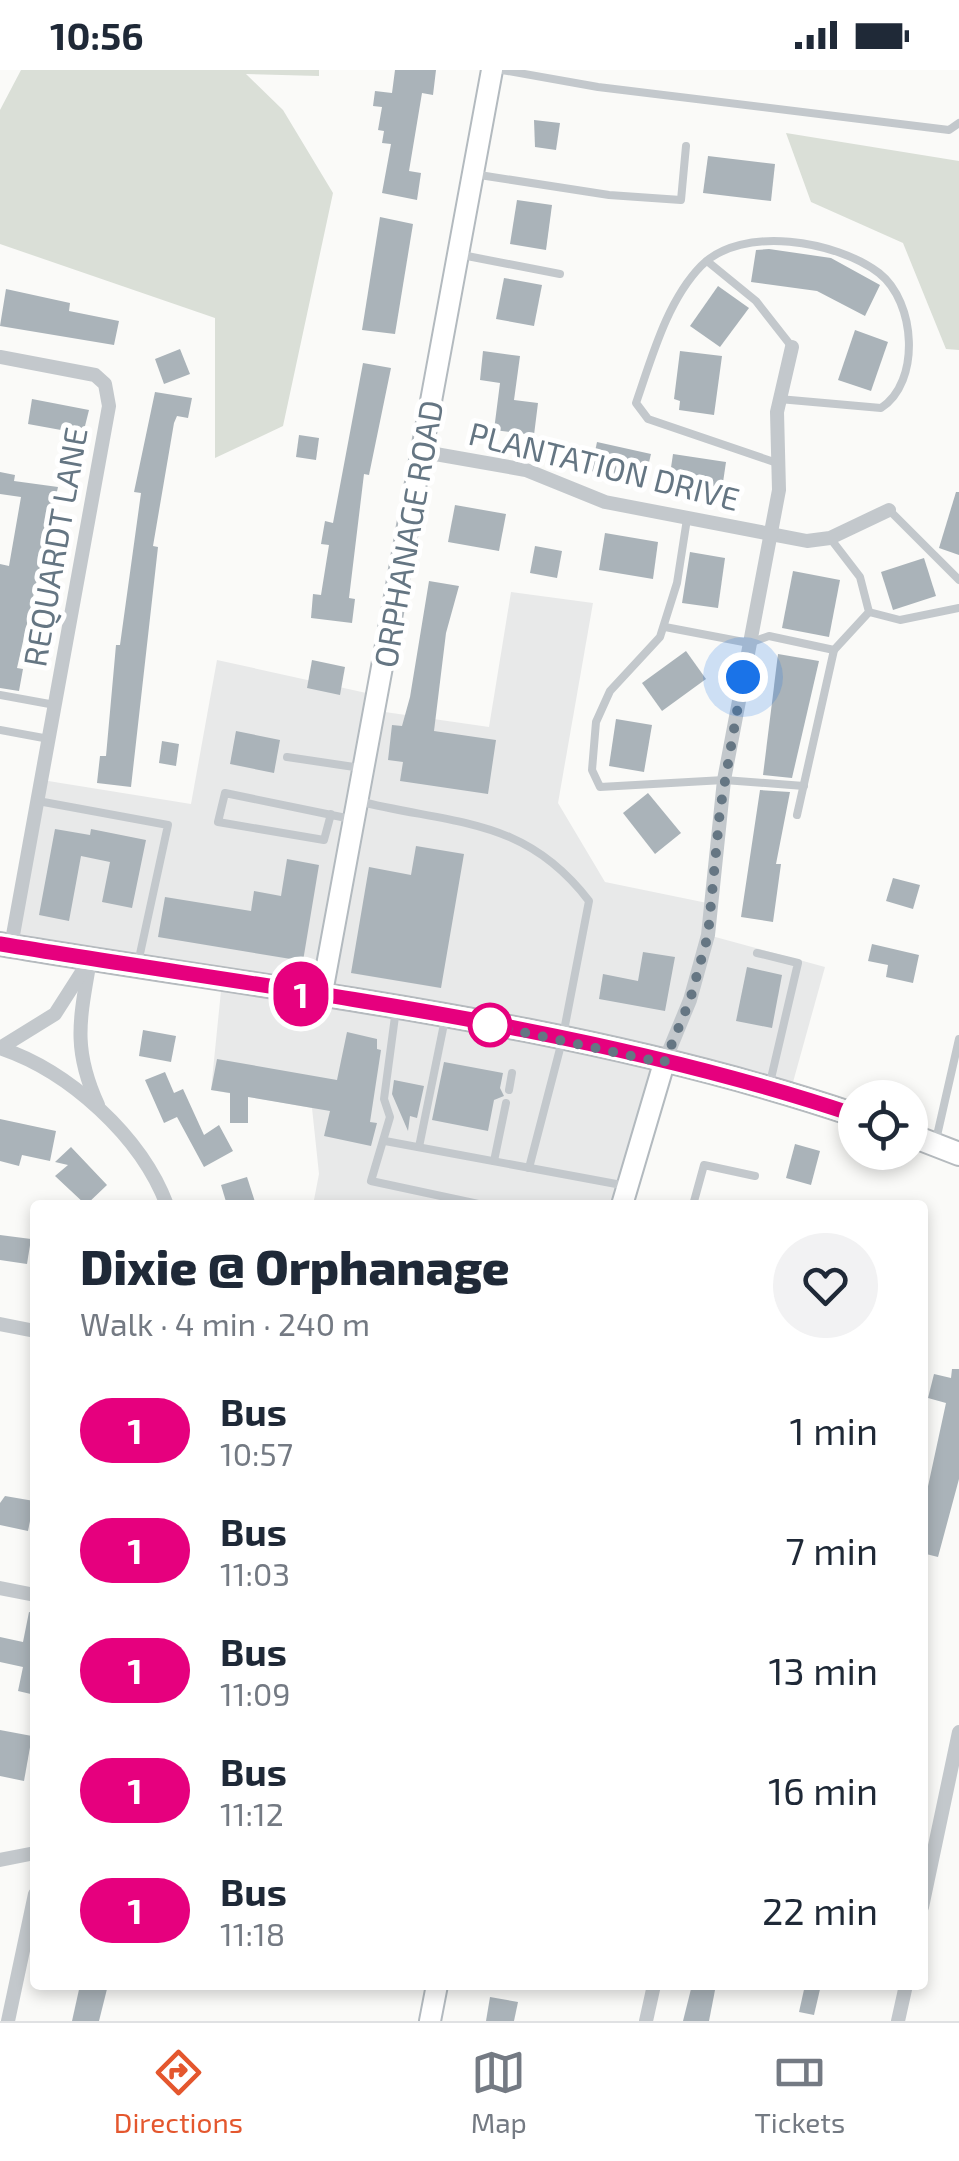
<!DOCTYPE html>
<html lang="en">
<head>
<meta charset="utf-8">
<style>
  :root { --surface:#fff; --page:#f2f2f3; --text:#1f2937; --muted:#747a83; --line:#e0e1e3; --accent:#e4572e }
  body { margin:0; font-family:"Exo 2",sans-serif; background:var(--page); color:var(--text); height:100vh; display:flex; flex-direction:column; font-size:38px; white-space:nowrap }
  * { box-sizing:border-box; margin:0 }
  p { font-size:32px; color:var(--muted) }
  .icon { flex:none; width:55px; height:55px; fill:none; stroke:currentColor; stroke-width:2; stroke-linecap:round; stroke-linejoin:round }
  .map { position:relative; flex:1; overflow:hidden }
  .sheet { position:absolute; left:30px; top:1130px; width:898px; height:790px; display:flex; flex-direction:column; background:var(--surface); border-radius:10px; box-shadow:0 5px 15px #0003 }
  .sheet>* { flex:none }
  .badge { padding:0 20px; border-radius:32px; font-size:35px; line-height:65px }
  .tools { position:absolute; left:838px; top:1010px; display:grid; gap:20px }
  .tools a { display:grid; place-items:center; width:90px; height:90px; border-radius:50%; background:var(--surface); box-shadow:0 5px 15px #0003; font-size:50px }
  .you { position:absolute; width:50px; height:50px; margin:-25px; border:8px solid #fff; border-radius:50%; background:#1a73e8; box-shadow:0 0 0 15px #1a73e833 }
  .map>.badge { position:absolute; translate:-50% -50%; box-shadow:0 0 0 5px #fff }
  .round { display:grid; place-items:center; flex:none; width:105px; height:105px; border-radius:52px; background:var(--page) }
  .overview { display:flex; align-items:center; justify-content:space-between; height:170px; padding:0 50px }
  h1 { font-size:48px; font-weight:800; line-height:75px }
  ul { padding:0; list-style:none }
  li { display:flex; align-items:center; gap:30px; height:120px; padding:0 50px }
  li div { flex:1 }
  li b { display:block; font-size:38px }
  li em { font-style:normal }
  li .badge { min-width:110px; font-weight:700; text-align:center }
  .status { display:flex; justify-content:space-between; align-items:center; height:70px; padding:0 50px; background:var(--surface); direction:ltr }
  .status svg { height:28px; fill:currentColor }
  .tabs { display:flex; justify-content:space-around; align-items:center; height:140px; border-top:2px solid var(--line); background:var(--surface); font-size:28px; color:var(--muted) }
  .tabs a { display:grid; justify-items:center; gap:5px }
  .tabs .selected { color:var(--accent) }
  .map>svg:first-child { display:block }
  .built { fill:#e8e9e9 }
  .green { fill:#dadfd7 }
  .building { fill:#aab3b9 }
  .lines { fill:none; stroke-linecap:round; stroke-linejoin:round }
  .secondary-casing { stroke:#b3babf; stroke-width:24 }
  .primary-casing { stroke:#b5babe; stroke-width:26 }
  .service { stroke:#c3c8cc; stroke-width:8 }
  .minor { stroke:#c3c8cc; stroke-width:14 }
  .secondary { stroke:#fff; stroke-width:20 }
  .primary { stroke:#fff; stroke-width:22 }
  .line-casing { stroke:#fff; stroke-width:22 }
  .line { stroke:#e6007e; stroke-width:15 }
  .walk { stroke:#657683; stroke-width:10; stroke-dasharray:0 18 }
  .stop-dot { fill:#fff; stroke:#e6007e; stroke-width:5 }
  .labels { text-anchor:middle; stroke-width:10; stroke-linejoin:round; paint-order:stroke }
  .street-label { font-size:32px; fill:#657683; stroke:#fff }
</style>
</head>
<body>
<div class="status"><b>10:56</b><svg viewBox="0 0 49 12"><path d="M0 12V9h3v3zM5 12V6h3v6zM10 12V3h3v9zM15 12V0h3v12zM26 1h20v11H26zM47 4h2v5h-2z"/></svg></div>
<div class="map">
<svg width="959" height="1951" viewBox="0 0 959 1951">
  <rect width="100%" height="100%" fill="#fafaf8"/>
  <path class="built" d="M511,522L593,533L558,733L605,812L712,834L708,865L825,897L790,1023L664,994L622,1135H313L319,1104L312,1038L211,1020L222,911L11,876L42,710L191,734L217,590L380,626L378,641L489,657Z"/>
  <g class="green">
    <path d="M21,0H319V6L246,4L283,40L333,123L283,356L215,388V248L0,174V40Z"/>
    <path d="M786,63L959,91V280L946,279L903,173L811,132Z"/>
  </g>
  <g class="building">
    <path d="M395,0H436L433,25L422,23L409,101L421,103L417,130L382,123L391,74L382,73L384,61L378,60L382,37L373,36L375,21L392,23Z"/>
    <path d="M534,50L560,53L556,80L535,77Z"/>
    <path d="M708,86L775,94L771,131L703,123Z"/>
    <path d="M517,130L552,135L546,180L510,174Z"/>
    <path d="M380,147L413,154L395,264L362,260Z"/>
    <path d="M769,179L831,188L880,215L865,246L817,221L751,212L756,180Z"/>
    <path d="M504,208L542,215L534,256L496,249Z"/>
    <path d="M718,216L749,238L720,277L690,256Z"/>
    <path d="M6,219L70,233L69,241L119,251L114,275L0,256Z"/>
    <path d="M855,260L888,272L871,321L838,310Z"/>
    <path d="M180,279L190,304L164,314L155,289Z"/>
    <path d="M483,281L520,286L514,330L538,333L534,365L494,360L500,313L480,310Z"/>
    <path d="M680,281L722,286L714,345L679,340L680,331L674,329Z"/>
    <path d="M363,293L391,298L369,405L364,404L349,528L355,529L352,553L311,548L313,524L321,525L329,475L321,474L325,451L333,453Z"/>
    <path d="M155,322L192,328L188,348L177,346L174,353L153,476L158,477L131,717L97,713L100,686H106L116,575H120L141,423L134,422Z"/>
    <path d="M32,329L89,340L83,364L28,354Z"/>
    <path d="M299,365L319,368L316,390L296,387Z"/>
    <path d="M597,372L651,384L644,413L591,401Z"/>
    <path d="M673,384L726,392L721,426L668,418Z"/>
    <path d="M0,402L15,405L14,411L58,417L17,598L23,599L19,621L0,618V494L9,496L21,427L0,424Z"/>
    <path d="M956,422H959V485L939,478Z"/>
    <path d="M455,435L506,444L499,481L448,472Z"/>
    <path d="M605,463L658,472L653,509L599,500Z"/>
    <path d="M535,476L562,481L557,508L530,503Z"/>
    <path d="M690,482L725,488L718,538L682,533Z"/>
    <path d="M924,488L936,526L893,540L881,502Z"/>
    <path d="M793,501L840,510L829,567L782,558Z"/>
    <path d="M429,511L459,516L446,563L434,661L496,670L488,724L400,711L403,692L388,690L392,655L402,656L410,627Z"/>
    <path d="M686,581L706,609L662,641L642,613Z"/>
    <path d="M778,584L819,591L792,708L763,705Z"/>
    <path d="M312,590L345,597L340,625L307,618Z"/>
    <path d="M616,649L652,655L644,702L609,696Z"/>
    <path d="M236,661L280,670L274,703L230,694Z"/>
    <path d="M162,671L179,674L176,696L159,693Z"/>
    <path d="M760,720L790,722L776,794H781L773,852L741,847Z"/>
    <path d="M648,723L681,763L655,784L623,743Z"/>
    <path d="M55,759L90,765L91,759L146,770L132,838L102,832L110,792L81,786L69,851L39,845Z"/>
    <path d="M416,776L464,784L441,918L351,903L369,797L411,805Z"/>
    <path d="M287,789L319,795L303,891L158,867L165,827L251,841L254,821L281,826Z"/>
    <path d="M893,808L920,815L913,839L886,831Z"/>
    <path d="M872,874L919,885L913,913L886,907L888,895L868,891Z"/>
    <path d="M643,882L675,887L665,941L599,929L603,904L638,911Z"/>
    <path d="M747,897L782,905L772,958L736,951Z"/>
    <path d="M143,960L176,966L171,992L139,986Z"/>
    <path d="M347,962L377,969V979L381,980L370,1052L377,1053L371,1076L324,1066L330,1041L248,1027V1053H230V1023L211,1020L217,989L337,1010Z"/>
    <path d="M444,992L503,1003L500,1018L504,1026L494,1030L488,1061L432,1050Z"/>
    <path d="M165,1002L174,1023L183,1019L204,1065L219,1055L233,1081L204,1097L177,1047L164,1053L145,1010Z"/>
    <path d="M394,1010L424,1016L417,1048L410,1046L408,1061L392,1024Z"/>
    <path d="M0,1049L56,1061L50,1091L22,1085L19,1096L0,1091Z"/>
    <path d="M795,1074L820,1081L811,1115L786,1108Z"/>
    <path d="M71,1077L107,1115L86,1135L55,1106L68,1095L55,1092Z"/>
    <path d="M247,1107L256,1135H227L221,1115Z"/>
    <path d="M0,1165L31,1169L27,1194L0,1190Z"/>
    <path d="M952,1299H959V1409L938,1487L922,1483V1444L946,1333L928,1328L934,1304L951,1308Z"/>
    <path d="M5,1426L34,1431L28,1461L0,1455V1433Z"/>
    <path d="M29,1542L35,1543V1625L18,1621L23,1597L0,1592V1567L23,1572Z"/>
    <path d="M0,1660L32,1666L24,1711L0,1706Z"/>
    <path d="M80,1915H108L99,1951H72Z"/>
    <path d="M692,1915H716L709,1951H683Z"/>
    <path d="M805,1915H821L814,1945L799,1942Z"/>
    <path d="M490,1927L518,1932L514,1951H486Z"/>
  </g>
  <g class="lines">
    <g class="secondary-casing">
      <g id="secondary">
        <path d="M321,928L492,0"/>
        <path d="M622,1135L664,993"/>
        <path d="M430,1951L437,1915"/>
      </g>
    </g>
    <g class="primary-casing">
      <g id="primary">
        <path d="M0,874C285,922 580,952 855,1045"/>
        <path d="M910,1065L959,1084"/>
      </g>
    </g>
    <g class="service">
      <path d="M502,0L598,17L949,60L959,53"/>
      <path d="M473,104L609,125L681,130L686,76"/>
      <path d="M462,185L560,204"/>
      <path d="M707,191L756,231L792,277"/>
      <path d="M777,393L648,349L636,333C652,287 667,231 701,196C742,154 837,171 879,203C916,232 921,312 881,338L779,329"/>
      <path d="M889,440L959,510"/>
      <path d="M687,449L677,513L660,567L610,621L596,652L592,700L600,717L724,710L804,716"/>
      <path d="M869,542L900,550L959,538"/>
      <path d="M665,557L749,573L769,566L834,580L869,542L860,507L830,468"/>
      <path d="M0,625L55,635"/>
      <path d="M0,660L49,669"/>
      <path d="M287,687L361,698"/>
      <path d="M38,731L168,755L138,893"/>
      <path d="M358,731C453,755 524,746 589,831L562,971L529,1098"/>
      <path d="M331,744L324,770L218,752L225,723L351,749"/>
      <path d="M797,745L834,580"/>
      <path d="M757,883L798,893L769,1017"/>
      <path d="M396,939L384,1029L390,1047L371,1111L483,1135"/>
      <path d="M509,1020L512,1003"/>
      <path d="M936,1070L959,969"/>
      <path d="M385,1071L627,1116"/>
      <path d="M419,1077L445,949"/>
      <path d="M494,1091L506,1033"/>
      <path d="M693,1135L704,1095L755,1106"/>
    </g>
    <g class="minor">
      <path d="M0,287L95,305L105,314L109,336L11,876"/>
      <path d="M424,382L526,400L605,432L807,471L830,468L889,440"/>
      <path d="M90,890C80,949 72,978 98,1035"/>
      <path d="M0,978C69,1001 141,1066 167,1135"/>
      <path d="M0,978L55,944L87,894"/>
      <path d="M664,993L690,930L708,865L724,710L779,420L777,342L792,277"/>
      <path d="M0,1254L35,1261"/>
      <path d="M0,1518L35,1525"/>
      <path d="M0,1790L35,1783"/>
      <path d="M922,1837L959,1662"/>
      <path d="M8,1951L35,1824"/>
      <path d="M646,1951L654,1915"/>
      <path d="M898,1951L906,1915"/>
    </g>
    <use href="#secondary" class="secondary"/>
    <use href="#primary" class="primary"/>
  </g>
  <g class="lines">
    <g class="line-casing">
      <path id="line" d="M0,874C283,921 582,953 855,1045"/>
    </g>
    <use href="#line" class="line"/>
    <path class="walk" d="M490,955L664,993L690,930L708,865L720,740L743,607"/>
  </g>
  <circle class="stop-dot" cx="490" cy="955" r="20"/>
  <g class="labels">
    <g class="street-label">
      <text transform="translate(604 397) rotate(14)" y="11">PLANTATION DRIVE</text>
      <text transform="translate(409 464) rotate(-80)" y="11">ORPHANAGE ROAD</text>
      <text transform="translate(56 477) rotate(-80)" y="11">REQUARDT LANE</text>
    </g>
  </g>
</svg>
<div class="tools">
<a><svg class="icon" aria-label="locate" viewBox="0 0 24 24"><circle cx="12" cy="12" r="6"/><path d="M12 2v4M12 18v4M2 12h4M18 12h4"/></svg></a>
</div>
<div class="you" style="left:743px;top:607px"></div>
<b class="badge" style="left:301px;top:924px;background:#e6007e;color:#fff">1</b>
<section class="sheet">
<div class="overview"><div><h1>Dixie @ Orphanage</h1><p>Walk · 4 min · 240 m</p></div><a class="round"><svg class="icon" aria-label="heart" viewBox="0 0 24 24"><path d="M12 20l-8-8c-3-5 5-10 8-4 3-6 11-1 8 4z"/></svg></a></div>
<ul>
<li><span class="badge" style="background:#e6007e;color:#fff">1</span><div><b>Bus</b><p>10:57</p></div><em>1 min</em></li>
<li><span class="badge" style="background:#e6007e;color:#fff">1</span><div><b>Bus</b><p>11:03</p></div><em>7 min</em></li>
<li><span class="badge" style="background:#e6007e;color:#fff">1</span><div><b>Bus</b><p>11:09</p></div><em>13 min</em></li>
<li><span class="badge" style="background:#e6007e;color:#fff">1</span><div><b>Bus</b><p>11:12</p></div><em>16 min</em></li>
<li><span class="badge" style="background:#e6007e;color:#fff">1</span><div><b>Bus</b><p>11:18</p></div><em>22 min</em></li>
</ul>
</section>
</div>
<nav class="tabs">
<a class="selected"><svg class="icon" aria-label="directions" viewBox="0 0 24 24"><path d="M12 3l9 9-9 9-9-9zM9 14v-3h6M13 9l2 2-2 2"/></svg>Directions</a>
<a><svg class="icon" aria-label="map" viewBox="0 0 24 24"><path d="M3 6l6-2 6 2 6-2v14l-6 2-6-2-6 2zM9 4v14M15 6v14"/></svg>Map</a>
<a><svg class="icon" aria-label="tickets" viewBox="0 0 24 24"><path d="M3 7h18v10H3zM15 7v10"/></svg>Tickets</a>
</nav>
</body>
</html>
